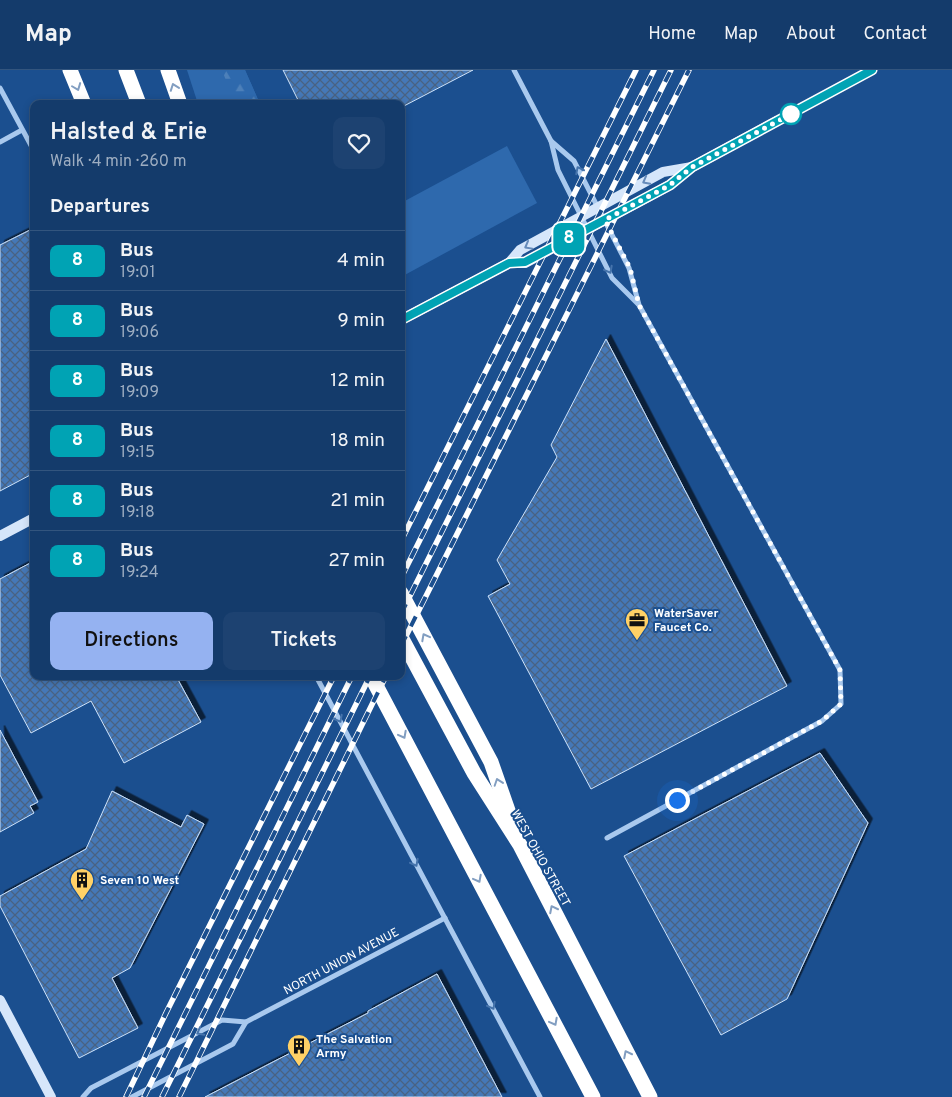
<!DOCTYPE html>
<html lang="en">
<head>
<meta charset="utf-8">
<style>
  :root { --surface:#143b6b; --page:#1d4271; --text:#f1f3f6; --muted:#9dadc1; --line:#33557e; --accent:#95b2f1 }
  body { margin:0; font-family:Overpass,sans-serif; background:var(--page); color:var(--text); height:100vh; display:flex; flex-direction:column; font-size:19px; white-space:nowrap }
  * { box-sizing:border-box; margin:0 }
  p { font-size:16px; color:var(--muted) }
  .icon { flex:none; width:28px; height:28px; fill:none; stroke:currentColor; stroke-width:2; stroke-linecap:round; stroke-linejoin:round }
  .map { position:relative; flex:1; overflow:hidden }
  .panel { position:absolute; left:30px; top:30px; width:375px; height:580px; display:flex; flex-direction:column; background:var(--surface); border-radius:10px; box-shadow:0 2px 8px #0003,0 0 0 1px var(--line) }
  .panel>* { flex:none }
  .badge { padding:0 10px; border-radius:8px; font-size:18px; line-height:32px }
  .you { position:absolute; width:25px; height:25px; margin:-12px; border:4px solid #fff; border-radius:50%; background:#1a73e8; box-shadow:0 0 0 8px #1a73e833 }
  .map>.badge { position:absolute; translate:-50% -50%; box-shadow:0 0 0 2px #fff }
  h2 { padding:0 20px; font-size:19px; line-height:45px }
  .round { display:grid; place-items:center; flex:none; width:52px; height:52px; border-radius:10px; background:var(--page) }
  .overview { display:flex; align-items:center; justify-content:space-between; height:85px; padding:0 20px }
  h1 { font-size:24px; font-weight:600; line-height:38px }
  .primary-button { display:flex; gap:10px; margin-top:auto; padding:10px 20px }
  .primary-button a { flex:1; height:58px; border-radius:10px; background:var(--accent); color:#111; font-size:20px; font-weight:600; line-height:58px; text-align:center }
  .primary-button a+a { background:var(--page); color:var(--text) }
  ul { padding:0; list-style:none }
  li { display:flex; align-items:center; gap:15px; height:60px; padding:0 20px; border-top:1px solid var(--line) }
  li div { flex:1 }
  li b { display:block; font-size:19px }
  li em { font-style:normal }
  li .badge { min-width:55px; font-weight:700; text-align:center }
  header { display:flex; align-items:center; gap:30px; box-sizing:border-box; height:70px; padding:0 25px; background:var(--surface); border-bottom:1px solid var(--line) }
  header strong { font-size:24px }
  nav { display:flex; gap:28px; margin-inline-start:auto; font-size:18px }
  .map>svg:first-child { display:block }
  .green { fill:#2e69ad }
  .forest { fill:url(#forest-firs) }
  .building { fill:url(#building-cross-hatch); stroke:#cfe3fa; filter:url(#shadow) }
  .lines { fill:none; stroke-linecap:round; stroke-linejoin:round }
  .minor { stroke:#a9c9ee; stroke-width:5 }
  .secondary { stroke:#d6e6fa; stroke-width:10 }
  .motorway { stroke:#fff; stroke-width:15 }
  .rail-casing { stroke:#fff; stroke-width:5.5 }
  .rail { stroke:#1b4f8f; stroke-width:4; stroke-dasharray:11; stroke-linecap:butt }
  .oneway { stroke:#829ec1 }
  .oneway2 { stroke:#4674ac }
  .oneway3 { stroke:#668bba }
  .line-casing { stroke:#fff; stroke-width:11 }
  .line { stroke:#00a3b4; stroke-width:8 }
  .walk { stroke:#fff; stroke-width:5; stroke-dasharray:0 9 }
  .stop-dot { fill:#fff; stroke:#00a3b4; stroke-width:2.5 }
  .labels { text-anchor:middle; stroke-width:4; stroke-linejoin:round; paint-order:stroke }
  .poi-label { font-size:12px; font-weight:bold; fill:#fff; stroke:#1b4f8f; text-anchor:start }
  .street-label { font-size:12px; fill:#fff; stroke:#1b4f8f }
</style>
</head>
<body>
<header>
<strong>Map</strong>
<nav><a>Home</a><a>Map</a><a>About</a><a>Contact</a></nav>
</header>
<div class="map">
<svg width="952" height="1027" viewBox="0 0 952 1027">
  <defs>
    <pattern id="forest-firs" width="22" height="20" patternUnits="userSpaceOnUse" patternTransform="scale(1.25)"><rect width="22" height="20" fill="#2e69ad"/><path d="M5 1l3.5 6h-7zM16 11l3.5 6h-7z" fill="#4d80b9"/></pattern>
    <pattern id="building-cross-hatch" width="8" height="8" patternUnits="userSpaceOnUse" patternTransform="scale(1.25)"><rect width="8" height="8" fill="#4478b7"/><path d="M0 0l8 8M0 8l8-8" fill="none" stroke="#486282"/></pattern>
    <filter id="shadow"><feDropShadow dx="4.5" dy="-4.5" stdDeviation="0" flood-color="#0009"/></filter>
  </defs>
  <rect width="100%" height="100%" fill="#1b4f8f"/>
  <g class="green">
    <path d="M187,0H245L260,34H198Z"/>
    <path d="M507,76L537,133L401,207V133Z"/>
  </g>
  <path class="forest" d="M222,0H245L260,34H235Z"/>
  <g class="building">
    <path d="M283,0H473L402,37L401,34H300Z"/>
    <path d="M34,158V403L0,421V175Z"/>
    <path d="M606,269L787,616L591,719L488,526L510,514L497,490L557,387L551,375Z"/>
    <path d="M34,491V606H176L201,652L124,693L91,631L31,663L0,605V509Z"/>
    <path d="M0,660L38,732L30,736L34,743L0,762Z"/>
    <path d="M820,683L868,753L787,929L721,965L624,786Z"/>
    <path d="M112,721L181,757L187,745L204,754L130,898L112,908L138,958L79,988L0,836V826L86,779Z"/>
    <path d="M437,904L502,1027H205L368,943V941Z"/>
  </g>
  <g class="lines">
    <g class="minor">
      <path d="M514,0L551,71L558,100L612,208L638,234"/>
      <path d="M0,18L34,81"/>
      <path d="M551,71L574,91L629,198L639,235L840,600L841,634L822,651L607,768"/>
      <path d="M0,72L22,60"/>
      <path d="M316,606L540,1027"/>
      <path d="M83,1027L91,1018L222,950L246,952L445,848"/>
      <path d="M132,1027L233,974L246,952"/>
    </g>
    <g class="secondary">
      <path d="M509,193H525L670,115L692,97L777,51"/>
      <path d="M401,250L509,193L520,180L663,102L692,97"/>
      <path d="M0,466L34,448"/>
      <path d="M0,930L51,1027"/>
    </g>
    <g class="motorway">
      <path d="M70,0L84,34"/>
      <path d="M126,0L139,34"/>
      <path d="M168,0L180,34"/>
      <path d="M401,523L491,692L512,752"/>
      <path d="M401,567L474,703L520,775L650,1027"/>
      <path d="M371,606L593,1027"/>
    </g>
    <g class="rail-casing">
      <g id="rail">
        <path d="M401,471L636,0"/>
        <path d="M401,508L654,0"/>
        <path d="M401,544L671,0"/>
        <path d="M401,576L689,0"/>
        <path d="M126,1027L166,943L334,606"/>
        <path d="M144,1027L352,606"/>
        <path d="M162,1027L370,606"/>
        <path d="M179,1027L386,606"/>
      </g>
    </g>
    <use href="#rail" class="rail"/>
  </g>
  <defs><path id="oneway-chevron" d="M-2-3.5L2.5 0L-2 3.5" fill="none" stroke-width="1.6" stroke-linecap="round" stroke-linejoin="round" transform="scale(1.25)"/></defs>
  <g class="oneway">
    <use href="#oneway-chevron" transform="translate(77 17) rotate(69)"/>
    <use href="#oneway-chevron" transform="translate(174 17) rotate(-110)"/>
    <use href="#oneway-chevron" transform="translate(425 567) rotate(-118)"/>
    <use href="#oneway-chevron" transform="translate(403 665) rotate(62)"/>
    <use href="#oneway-chevron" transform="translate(498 712) rotate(-109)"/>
    <use href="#oneway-chevron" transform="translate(478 809) rotate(62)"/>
    <use href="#oneway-chevron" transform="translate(553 839) rotate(-117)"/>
    <use href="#oneway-chevron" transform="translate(554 952) rotate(62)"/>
    <use href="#oneway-chevron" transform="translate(627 984) rotate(-117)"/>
  </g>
  <g class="oneway2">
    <use href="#oneway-chevron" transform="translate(579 100) rotate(-117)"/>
    <use href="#oneway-chevron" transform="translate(609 200) rotate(62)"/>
    <use href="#oneway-chevron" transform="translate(339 649) rotate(62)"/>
    <use href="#oneway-chevron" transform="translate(415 793) rotate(62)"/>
    <use href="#oneway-chevron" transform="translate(492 936) rotate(62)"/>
    <use href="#oneway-chevron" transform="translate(200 962) rotate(152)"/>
  </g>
  <g class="oneway3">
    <use href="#oneway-chevron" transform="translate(646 111) rotate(152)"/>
    <use href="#oneway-chevron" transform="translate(528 176) rotate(151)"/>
  </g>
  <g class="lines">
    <g class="line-casing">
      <path id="line" d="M401,250L509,193L525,192L670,115L692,97L872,0"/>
    </g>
    <use href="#line" class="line"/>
    <path class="walk" d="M677,730L822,651L841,634L840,600L639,235L630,198L605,150L670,115L692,97L791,44"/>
  </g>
  <defs>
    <g id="office-pin" transform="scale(1.25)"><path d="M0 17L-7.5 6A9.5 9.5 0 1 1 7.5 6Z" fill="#ffd166" stroke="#1b4f8f"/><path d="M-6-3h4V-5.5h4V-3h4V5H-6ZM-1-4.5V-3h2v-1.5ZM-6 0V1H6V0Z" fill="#111"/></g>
    <g id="building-pin" transform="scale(1.25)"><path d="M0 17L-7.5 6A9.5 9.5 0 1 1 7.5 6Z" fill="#ffd166" stroke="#1b4f8f"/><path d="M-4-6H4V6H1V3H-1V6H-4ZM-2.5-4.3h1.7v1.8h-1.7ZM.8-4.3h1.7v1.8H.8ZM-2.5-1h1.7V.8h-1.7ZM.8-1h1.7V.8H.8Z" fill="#111"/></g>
  </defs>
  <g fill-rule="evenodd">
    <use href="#office-pin" x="637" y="550"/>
    <use href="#building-pin" x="82" y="810"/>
    <use href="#building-pin" x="299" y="976"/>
  </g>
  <circle class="stop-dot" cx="791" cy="44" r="10"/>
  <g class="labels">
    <g class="poi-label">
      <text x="654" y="547">WaterSaver<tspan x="654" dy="14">Faucet Co.</tspan></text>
      <text x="100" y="814">Seven 10 West</text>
      <text x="316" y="973">The Salvation<tspan x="316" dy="14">Army</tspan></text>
    </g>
    <g class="street-label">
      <text transform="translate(541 788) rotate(61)" y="4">WEST OHIO STREET</text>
      <text transform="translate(341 891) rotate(-28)" y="4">NORTH UNION AVENUE</text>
    </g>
  </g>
</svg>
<div class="you" style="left:677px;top:730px"></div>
<b class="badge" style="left:569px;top:169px;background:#00a3b4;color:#fff">8</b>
<section class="panel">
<div class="overview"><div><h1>Halsted &amp; Erie</h1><p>Walk · 4 min · 260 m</p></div><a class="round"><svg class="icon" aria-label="heart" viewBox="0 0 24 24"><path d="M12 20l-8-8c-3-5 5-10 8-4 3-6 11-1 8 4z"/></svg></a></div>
<h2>Departures</h2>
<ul>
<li><span class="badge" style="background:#00a3b4;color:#fff">8</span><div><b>Bus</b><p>19:01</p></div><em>4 min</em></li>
<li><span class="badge" style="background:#00a3b4;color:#fff">8</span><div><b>Bus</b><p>19:06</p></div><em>9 min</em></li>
<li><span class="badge" style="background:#00a3b4;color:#fff">8</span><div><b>Bus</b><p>19:09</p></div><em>12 min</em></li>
<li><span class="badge" style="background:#00a3b4;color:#fff">8</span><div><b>Bus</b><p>19:15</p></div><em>18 min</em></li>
<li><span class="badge" style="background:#00a3b4;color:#fff">8</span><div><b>Bus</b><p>19:18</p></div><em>21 min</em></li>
<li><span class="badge" style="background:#00a3b4;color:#fff">8</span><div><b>Bus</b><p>19:24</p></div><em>27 min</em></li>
</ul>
<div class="primary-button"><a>Directions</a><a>Tickets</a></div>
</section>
</div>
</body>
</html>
